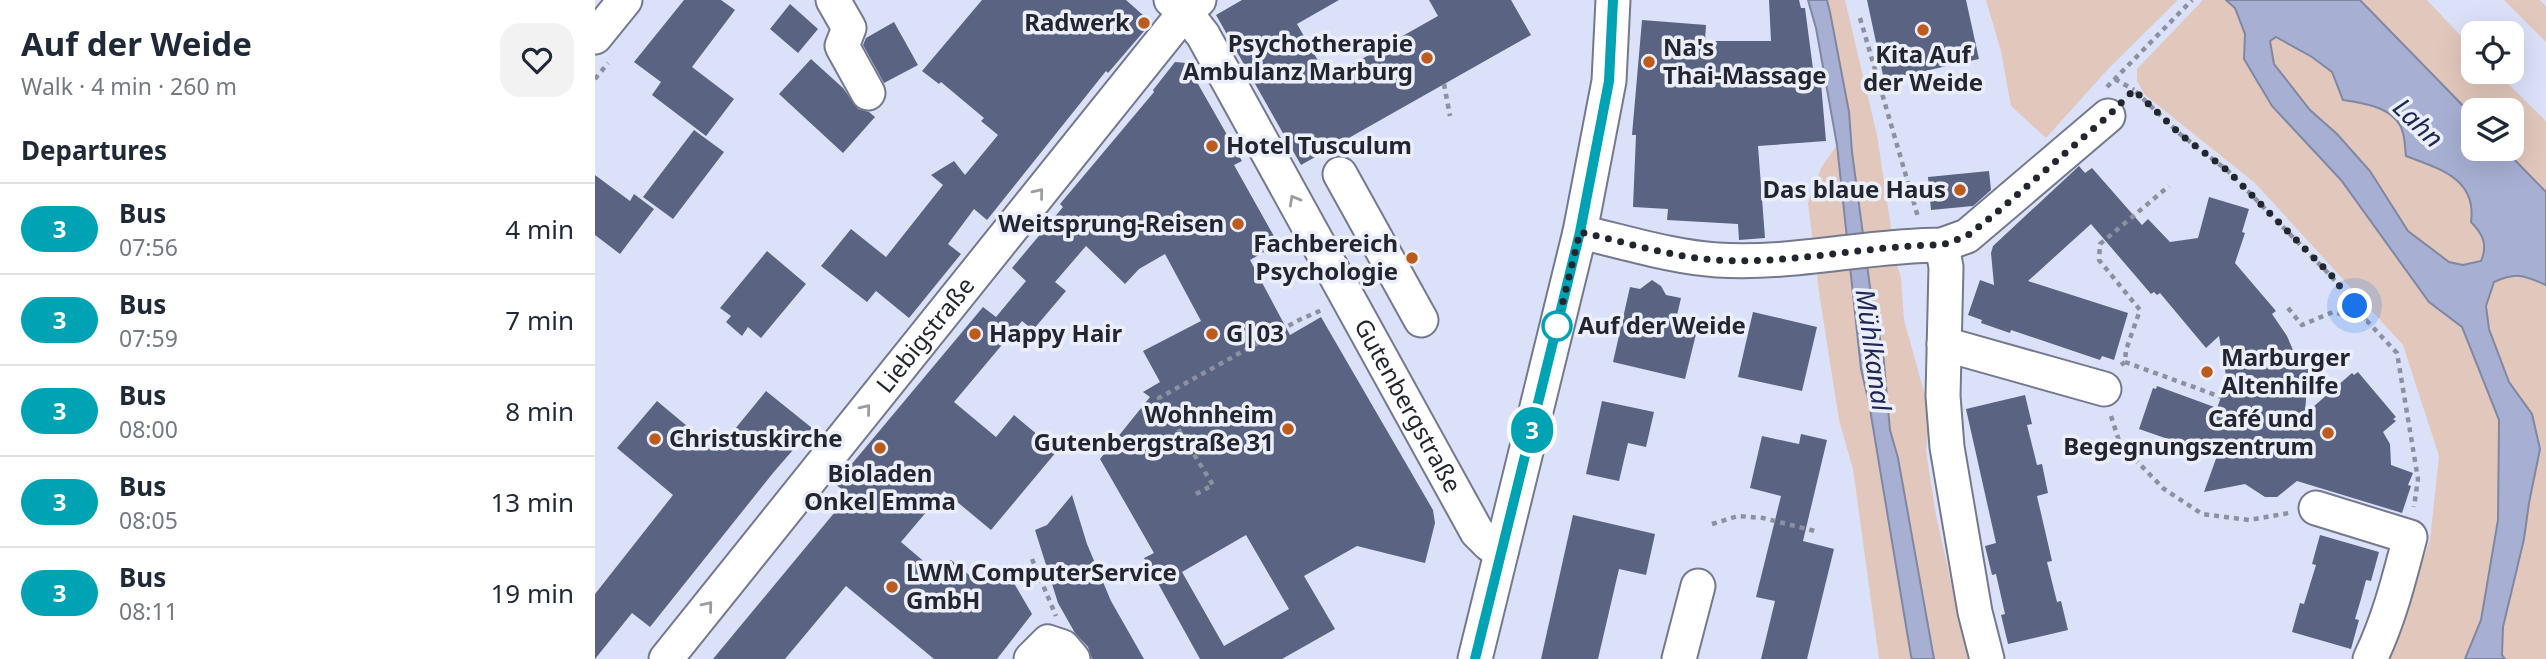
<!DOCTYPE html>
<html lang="en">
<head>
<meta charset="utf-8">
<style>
  :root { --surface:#fff; --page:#f2f2f3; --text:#1f2937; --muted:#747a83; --line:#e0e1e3 }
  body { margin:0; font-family:"Noto Sans",sans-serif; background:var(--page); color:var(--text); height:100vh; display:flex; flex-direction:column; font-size:26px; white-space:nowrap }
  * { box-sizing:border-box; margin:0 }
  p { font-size:23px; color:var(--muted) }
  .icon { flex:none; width:38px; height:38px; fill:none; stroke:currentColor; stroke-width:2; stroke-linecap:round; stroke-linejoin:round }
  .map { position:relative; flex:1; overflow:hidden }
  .side { display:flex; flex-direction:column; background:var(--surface); width:595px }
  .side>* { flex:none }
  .badge { padding:0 14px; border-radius:23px; font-size:24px; line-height:46px }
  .buttons { position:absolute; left:1866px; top:21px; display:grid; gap:14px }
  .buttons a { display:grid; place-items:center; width:63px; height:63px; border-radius:14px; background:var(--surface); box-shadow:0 7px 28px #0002; font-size:35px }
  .you { position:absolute; width:35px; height:35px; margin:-18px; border:5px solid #fff; border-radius:50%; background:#1a73e8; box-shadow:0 0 0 10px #1a73e833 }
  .map>.badge { position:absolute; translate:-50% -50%; box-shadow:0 0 0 4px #fff }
  h2 { padding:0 21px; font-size:26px; line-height:63px }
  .round { display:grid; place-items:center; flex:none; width:74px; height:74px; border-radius:21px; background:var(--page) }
  .headline { display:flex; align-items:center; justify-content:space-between; height:119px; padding:0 21px }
  h1 { font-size:33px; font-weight:700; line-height:52px }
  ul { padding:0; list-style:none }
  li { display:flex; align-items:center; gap:21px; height:91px; padding:0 21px; border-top:2px solid var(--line) }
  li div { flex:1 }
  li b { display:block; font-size:26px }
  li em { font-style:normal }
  li .badge { min-width:77px; font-weight:700; text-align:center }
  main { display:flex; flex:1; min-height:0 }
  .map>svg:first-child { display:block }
  .green { fill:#e2c8bc }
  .water { fill:#a7b0d3; stroke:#8087a2; stroke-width:2; fill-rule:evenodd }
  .building { fill:#5b6383; fill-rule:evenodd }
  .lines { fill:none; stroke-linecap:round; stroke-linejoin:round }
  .minor-casing { stroke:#74798e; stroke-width:37 }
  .path { stroke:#8c91a2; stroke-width:4.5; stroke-dasharray:5 5; stroke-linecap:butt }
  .minor { stroke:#fff; stroke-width:33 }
  .oneway { stroke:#9c9da1 }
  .line-casing { stroke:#fff; stroke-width:16 }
  .line { stroke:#00a3b4; stroke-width:10 }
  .walk { stroke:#24262f; stroke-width:7; stroke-dasharray:0 12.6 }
  .poi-dot { fill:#bc5b1c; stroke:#ebeffd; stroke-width:2.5 }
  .stop-dot { fill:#fff; stroke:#00a3b4; stroke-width:3.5 }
  .labels { text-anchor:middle; stroke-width:7; stroke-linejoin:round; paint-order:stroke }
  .poi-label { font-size:24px; font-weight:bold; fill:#24262f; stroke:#ebeffd; text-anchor:end }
  .stop-label { font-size:24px; font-weight:bold; fill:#24262f; stroke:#ebeffd; text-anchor:start }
  .street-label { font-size:24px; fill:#24262f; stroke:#ebeffd }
  .water-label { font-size:26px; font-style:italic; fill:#202754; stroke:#ebeffd }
</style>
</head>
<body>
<main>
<section class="side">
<div class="headline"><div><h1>Auf der Weide</h1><p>Walk · 4 min · 260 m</p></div><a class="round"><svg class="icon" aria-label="heart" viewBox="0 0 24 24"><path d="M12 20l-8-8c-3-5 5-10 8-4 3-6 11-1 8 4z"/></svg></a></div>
<h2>Departures</h2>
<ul>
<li><span class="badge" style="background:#00a3b4;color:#fff">3</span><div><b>Bus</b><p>07:56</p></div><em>4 min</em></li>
<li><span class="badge" style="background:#00a3b4;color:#fff">3</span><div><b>Bus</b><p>07:59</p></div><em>7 min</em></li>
<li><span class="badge" style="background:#00a3b4;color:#fff">3</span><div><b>Bus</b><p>08:00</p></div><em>8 min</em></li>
<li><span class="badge" style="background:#00a3b4;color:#fff">3</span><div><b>Bus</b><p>08:05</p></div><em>13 min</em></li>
<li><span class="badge" style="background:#00a3b4;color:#fff">3</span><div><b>Bus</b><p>08:11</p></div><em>19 min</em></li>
</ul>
</section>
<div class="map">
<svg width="1951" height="659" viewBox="0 0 1951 659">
  <rect width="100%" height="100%" fill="#dbe1f9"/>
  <g class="green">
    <path d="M1232,0H1250L1282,135L1301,261L1306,278L1309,320L1335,413L1331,451L1341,515L1373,659H1339L1303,458L1295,430L1288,352L1277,302L1257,152L1254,112Z"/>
    <path d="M1391,0H1583L1514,68L1451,138L1416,106L1406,51Z"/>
    <path d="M1608,0H1631L1640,8L1650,34V59L1677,107L1746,180L1834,302L1867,327L1904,420L1903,520L1886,620L1870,659H1787L1816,554L1829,557L1835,540L1844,456L1808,345L1660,183L1550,95L1542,81V69Z"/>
    <path d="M1765,0H1832L1878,49V72H1901L1951,121V192L1909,149H1916V110H1878V116Z"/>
    <path d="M1909,0H1945L1951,6V42Z"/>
    <path d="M1681,36L1717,57L1737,72L1748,100C1770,103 1802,108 1808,133C1810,140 1811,149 1811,156C1845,169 1882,179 1876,222C1888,234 1893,245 1886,261L1868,265L1853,262L1813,231L1775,171L1742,134L1715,110L1679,64L1675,41Z"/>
    <path d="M1242,145L1266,369L1274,403L1317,659H1284L1258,469L1244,420L1224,292L1213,203L1226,168Z"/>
    <path d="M1916,275L1934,277L1951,285V659H1910L1907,655L1908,627L1929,539L1934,503L1937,414L1914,382L1894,329L1891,306L1899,282Z"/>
  </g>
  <g class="water">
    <path d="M1213,0H1232L1235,12L1254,112L1257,152L1277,302L1288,352L1295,430L1303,458L1339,659H1317L1316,656L1274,403L1266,369L1242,145L1221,28Z"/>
    <path d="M1631,0H1765L1878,116V149H1909L1951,192V285C1929,275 1921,272 1899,282L1891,306L1894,329L1914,382L1937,414L1945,449L1934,503L1929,539L1908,627L1907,655L1910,659H1870L1886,620L1903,520L1904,420L1867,327L1834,302L1746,180L1677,106L1649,59L1650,34L1640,8ZM1681,37L1717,57L1737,72L1748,100C1770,103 1802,108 1808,133C1810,140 1810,149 1811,156C1845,169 1882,179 1876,222C1888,234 1893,245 1886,261L1868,265L1854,262L1813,231L1775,171L1742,134L1715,110L1679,64L1675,41Z"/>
  </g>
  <g class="building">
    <path d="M89,0H126L140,10L97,67L139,99L111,136L57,95L66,82L39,62Z"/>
    <path d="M387,0H531L549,16L550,30L513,73L511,71L392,220L379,209L353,244L366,254L314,318L281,291L272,302L226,266L256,229L291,257L348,185L336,175L359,161L370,175L403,135L386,121L389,118L346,82L344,84L327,71Z"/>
    <path d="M647,0H744L702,24L733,78L843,16L834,0H916L936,35L706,165L621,15Z"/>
    <path d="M1174,0H1204L1206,8H1210L1220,84L1226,83L1231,141L1163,146L1170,238L1144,240L1143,224L1072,220L1073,209L1038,207L1041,135H1037L1047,20L1111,25L1110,41H1176Z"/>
    <path d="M1272,0H1371L1384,59L1289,80Z"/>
    <path d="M195,4L223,29L203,53L175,29Z"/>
    <path d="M299,22L323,65L289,83L268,45L271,38Z"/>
    <path d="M216,59L248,88L263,109L274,112L280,117L248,153L184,94Z"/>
    <path d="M580,62L591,63L647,161L639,165L680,238L666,246L669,252L655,260L695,335L726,317L838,510L840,523L830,563L762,546L709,576L740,629L687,659H605L549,558L559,553L505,459L555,397L548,392L565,382L548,351L606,321L570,254L544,269L530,284L491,246L460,282L471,291L438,330L427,321L359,402L401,437L419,415L462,451L396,530L349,491L306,542L339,570L343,565L356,560L385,584L399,566L416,578L437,614L402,659H339L251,586L190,659H118L254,495L240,484L388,307L401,317L431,281L417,268L468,207L465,204L559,92L558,90ZM651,535L694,609L629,646L587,572Z"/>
    <path d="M99,130L129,152L78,219L48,197Z"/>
    <path d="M1484,166L1490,173L1497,168L1547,225L1553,219L1575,242L1603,238L1614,197L1654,209L1647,232L1650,233L1640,263L1681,311L1677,314L1692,336L1706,369H1713L1710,414L1757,373L1759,375L1763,372L1801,417L1798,419L1801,421L1788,432L1795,444L1796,465L1818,473L1813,485L1816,486L1807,513L1702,481L1682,497H1670L1650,484L1609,492L1622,456L1544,429L1558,388L1561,389L1562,386L1622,408L1632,381L1624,336L1611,348L1565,293L1562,295L1559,292L1556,294L1496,224L1433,281L1533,313L1519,360L1507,356L1505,360L1416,330L1415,333L1386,323L1387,320L1373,315L1385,280L1399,285L1396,253L1398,246Z"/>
    <path d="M1394,171L1396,190L1378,206L1336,210L1333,177Z"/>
    <path d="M0,175L35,201L39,194L59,209L25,254L0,235Z"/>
    <path d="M172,251L211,284L166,338L153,327L147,336L131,322L136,316L125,308Z"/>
    <path d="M1057,280L1066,286L1071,295L1086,298L1080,324L1102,330L1090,379L1018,362L1035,287L1045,289Z"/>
    <path d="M1158,312L1222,327L1207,391L1143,377Z"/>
    <path d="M171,391L217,428L178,473L55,627L37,613L0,659V594L78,495L22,448L62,401L122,451Z"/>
    <path d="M1430,395L1437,424L1432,425L1442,465L1447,464L1453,493L1442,496L1457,561L1452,562L1462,602L1466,601L1473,630L1413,644L1406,615L1410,614L1401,574L1397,575L1390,546L1401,543L1371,409Z"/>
    <path d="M1007,401L1059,412L1051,447L1033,443L1024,481L991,474Z"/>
    <path d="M1206,434L1232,440L1208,541L1239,549L1212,659H1166L1180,601L1161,597L1186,496L1155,488L1167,436L1204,444Z"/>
    <path d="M477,495L492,544L516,601L549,659H497L493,647L480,633L463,603L440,530L452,525Z"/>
    <path d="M978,515L1060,534L1051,575L1024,569L1003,659H946Z"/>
    <path d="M1725,535L1784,552L1776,581L1771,580L1766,599L1760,619L1764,620L1756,649L1697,632L1705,603L1709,604L1721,565L1717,564Z"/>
  </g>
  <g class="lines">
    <g class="minor-casing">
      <g id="minor">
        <path d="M238,0L254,28L247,46L273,93"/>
        <path id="s1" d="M576,0L590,12L608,35L882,532L894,544L906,552"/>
        <path d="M0,37L30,0"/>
        <path d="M745,174L826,320"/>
        <path d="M985,232C1030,242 1076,257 1122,260C1197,265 1272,245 1347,245L1372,236L1513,116"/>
        <path d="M1347,245L1351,267L1348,396L1352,447L1380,612L1392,659"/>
        <path d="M1349,344L1509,389"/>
        <path d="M1721,508L1815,537C1804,579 1794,620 1775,659"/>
        <path id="s2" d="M71,659L590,12L604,0"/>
        <path d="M436,659L453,642L468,647L478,659"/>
        <path d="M880,659L985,232L1014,81L1018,0"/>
        <path d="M1084,659L1103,586"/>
      </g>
    </g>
    <g class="path">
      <path d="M1265,18L1323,217"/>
      <path d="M0,79L13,63"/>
      <path d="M1520,79L1539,90"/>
      <path d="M849,84L855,116"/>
      <path d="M1512,87L1597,0"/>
      <path d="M1533,95L1539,90L1585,134L1633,171L1736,276L1772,321"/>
      <path d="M1693,308L1707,325L1738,312L1772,321L1802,353L1823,479L1819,507"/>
      <path d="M1530,362L1626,397"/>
      <path d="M1526,365L1530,362L1531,350L1545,310L1504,260L1505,244L1574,186"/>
      <path d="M1516,416L1525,444L1569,489L1607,514L1654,520L1694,513"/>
      <path d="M601,494L618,485L564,398L704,320L727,310"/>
      <path d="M1117,524L1143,516L1168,518L1220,531"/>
      <path d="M437,559L461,616"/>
    </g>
    <use href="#minor" class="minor"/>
  </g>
  <defs><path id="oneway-chevron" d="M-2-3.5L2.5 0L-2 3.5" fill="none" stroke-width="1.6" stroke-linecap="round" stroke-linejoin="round" transform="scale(1.75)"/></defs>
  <g class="oneway">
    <use href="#oneway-chevron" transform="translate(444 193) rotate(-51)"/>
    <use href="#oneway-chevron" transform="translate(699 200) rotate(-119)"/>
    <use href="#oneway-chevron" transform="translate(271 409) rotate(-51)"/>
    <use href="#oneway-chevron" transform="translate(113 606) rotate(-51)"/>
  </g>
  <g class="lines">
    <g class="line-casing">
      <path id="line" d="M880,659L985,232L1014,81L1018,0"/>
    </g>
    <use href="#line" class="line"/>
    <path class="walk" d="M962,326L985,232C1030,242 1076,257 1122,260C1197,265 1272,245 1347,245L1372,236L1400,214L1513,116L1539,90L1585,134L1633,171L1737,276L1760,306"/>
  </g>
  <g class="poi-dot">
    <circle cx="549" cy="23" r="7"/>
    <circle cx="1328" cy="30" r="7"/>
    <circle cx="832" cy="58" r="7"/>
    <circle cx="1054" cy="62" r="7"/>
    <circle cx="617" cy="146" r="7"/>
    <circle cx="1365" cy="190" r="7"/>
    <circle cx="643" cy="224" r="7"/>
    <circle cx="817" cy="258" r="7"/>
    <circle cx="380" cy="334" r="7"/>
    <circle cx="617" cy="334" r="7"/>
    <circle cx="1612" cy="372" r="7"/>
    <circle cx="693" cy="429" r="7"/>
    <circle cx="1733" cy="433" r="7"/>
    <circle cx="60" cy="439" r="7"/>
    <circle cx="285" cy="448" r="7"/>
    <circle cx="297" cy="587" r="7"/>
  </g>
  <circle class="stop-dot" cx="962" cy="326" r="14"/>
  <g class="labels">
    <g class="poi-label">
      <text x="535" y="31">Radwerk</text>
      <text x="818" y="52">Psychotherapie<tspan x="818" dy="28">Ambulanz Marburg</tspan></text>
      <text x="1068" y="56" text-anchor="start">Na's<tspan x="1068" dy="28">Thai-Massage</tspan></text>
      <text x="1328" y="63" text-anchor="middle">Kita Auf<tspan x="1328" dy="28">der Weide</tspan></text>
      <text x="631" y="154" text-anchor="start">Hotel Tusculum</text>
      <text x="1351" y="198">Das blaue Haus</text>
      <text x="629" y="232">Weitsprung-Reisen</text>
      <text x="803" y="252">Fachbereich<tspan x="803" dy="28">Psychologie</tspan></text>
      <text x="394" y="342" text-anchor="start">Happy Hair</text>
      <text x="631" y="342" text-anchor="start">G|03</text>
      <text x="1626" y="366" text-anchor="start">Marburger<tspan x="1626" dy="28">Altenhilfe</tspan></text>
      <text x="679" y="423">Wohnheim<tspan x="679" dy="28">Gutenbergstraße 31</tspan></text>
      <text x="1719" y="427">Café und<tspan x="1719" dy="28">Begegnungszentrum</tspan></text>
      <text x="74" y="447" text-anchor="start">Christuskirche</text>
      <text x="285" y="482" text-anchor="middle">Bioladen<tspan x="285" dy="28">Onkel Emma</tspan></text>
      <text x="311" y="581" text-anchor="start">LWM ComputerService<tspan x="311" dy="28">GmbH</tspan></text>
    </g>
    <g class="stop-label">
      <text x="983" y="334">Auf der Weide</text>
    </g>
    <g class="street-label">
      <text dy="8" stroke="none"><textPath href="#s2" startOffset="415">Liebigstraße</textPath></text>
      <text dy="8" stroke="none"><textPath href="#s1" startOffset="471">Gutenbergstraße</textPath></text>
    </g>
    <g class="water-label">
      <text transform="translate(1823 123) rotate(44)" y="9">Lahn</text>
      <text transform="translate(1278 350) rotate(82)" y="9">Mühlkanal</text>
    </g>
  </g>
</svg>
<div class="buttons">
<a><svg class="icon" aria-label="locate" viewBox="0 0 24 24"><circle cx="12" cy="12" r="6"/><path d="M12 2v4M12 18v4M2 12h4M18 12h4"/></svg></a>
<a><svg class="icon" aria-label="layers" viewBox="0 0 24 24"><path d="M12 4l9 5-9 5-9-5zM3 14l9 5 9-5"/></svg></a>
</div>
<div class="you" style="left:1760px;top:306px"></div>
<b class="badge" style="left:937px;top:430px;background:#00a3b4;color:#fff">3</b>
</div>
</main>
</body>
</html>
